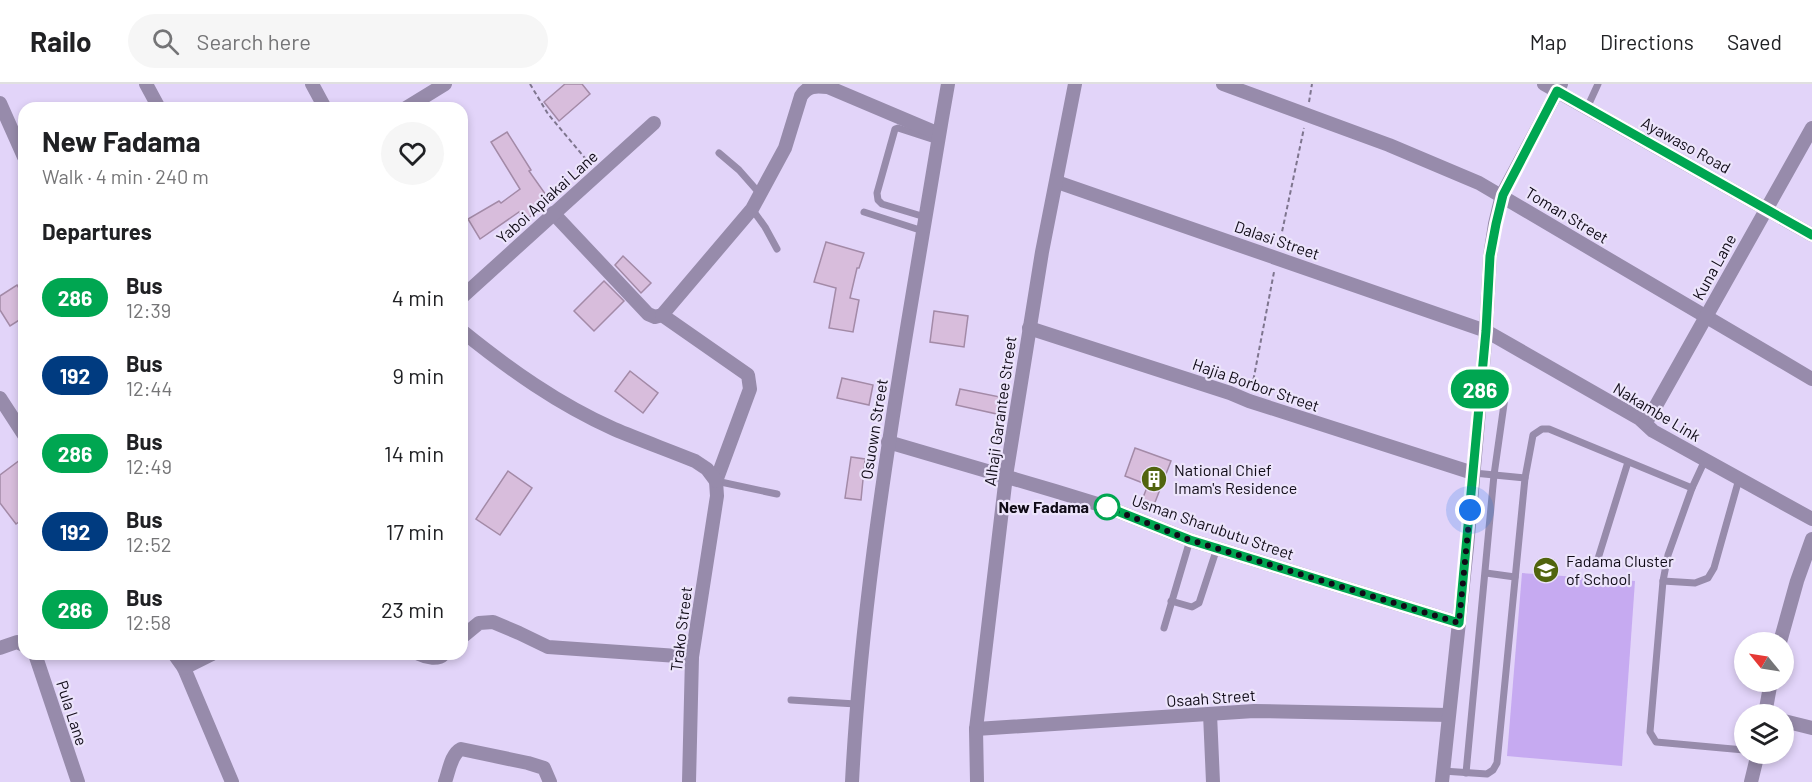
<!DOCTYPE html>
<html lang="en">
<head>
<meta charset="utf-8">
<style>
  :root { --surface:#fff; --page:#f6f6f6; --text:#202124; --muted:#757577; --line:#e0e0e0 }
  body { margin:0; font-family:Barlow,sans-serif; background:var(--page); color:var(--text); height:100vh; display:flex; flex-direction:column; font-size:22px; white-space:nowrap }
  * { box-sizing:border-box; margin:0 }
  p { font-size:20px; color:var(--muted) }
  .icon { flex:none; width:33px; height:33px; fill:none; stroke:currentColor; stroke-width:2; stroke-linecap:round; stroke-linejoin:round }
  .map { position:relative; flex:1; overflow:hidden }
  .side { position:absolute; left:18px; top:18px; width:450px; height:558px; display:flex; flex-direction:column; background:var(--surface); border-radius:18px; box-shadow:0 3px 9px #0003 }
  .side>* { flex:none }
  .badge { padding:0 12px; border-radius:20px; font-size:21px; line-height:39px }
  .needle { width:39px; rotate:300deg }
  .controls { position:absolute; left:1734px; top:548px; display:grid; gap:12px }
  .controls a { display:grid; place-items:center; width:60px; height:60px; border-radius:50%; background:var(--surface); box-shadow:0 3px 9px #0003; font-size:30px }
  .you { position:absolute; width:30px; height:30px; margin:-15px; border:4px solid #fff; border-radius:50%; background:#1a73e8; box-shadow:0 0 0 9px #1a73e833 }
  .map>.badge { position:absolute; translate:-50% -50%; box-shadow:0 0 0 3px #fff }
  h2 { padding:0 24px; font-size:22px; line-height:54px }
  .round { display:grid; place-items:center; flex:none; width:63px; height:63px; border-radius:32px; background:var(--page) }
  .overview { display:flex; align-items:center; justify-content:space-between; height:102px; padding:0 24px }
  h1 { font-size:28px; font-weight:700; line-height:45px }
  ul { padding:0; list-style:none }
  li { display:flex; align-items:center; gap:18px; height:78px; padding:0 24px }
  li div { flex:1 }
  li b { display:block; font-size:22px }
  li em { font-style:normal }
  li .badge { min-width:66px; font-weight:700; text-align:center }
  header { display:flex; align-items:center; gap:36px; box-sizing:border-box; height:84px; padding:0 30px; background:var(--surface); border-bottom:2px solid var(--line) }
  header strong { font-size:28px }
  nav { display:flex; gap:33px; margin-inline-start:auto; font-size:21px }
  .search { width:420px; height:54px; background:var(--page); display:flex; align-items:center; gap:15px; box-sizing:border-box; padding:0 21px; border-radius:33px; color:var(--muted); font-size:22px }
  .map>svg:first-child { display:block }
  .green { fill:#c6aaf1 }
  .building { fill:#d8bddc; stroke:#a38aa7; stroke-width:1.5 }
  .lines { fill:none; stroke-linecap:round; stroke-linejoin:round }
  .path { stroke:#7e758e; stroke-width:2; stroke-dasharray:4.5 3; stroke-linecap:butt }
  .service { stroke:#978bab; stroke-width:7 }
  .minor { stroke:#978bab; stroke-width:14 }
  .line-casing { stroke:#fff; stroke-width:14 }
  .line { stroke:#00a651; stroke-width:9 }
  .walk { stroke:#100b17; stroke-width:6; stroke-dasharray:0 10.8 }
  .stop-dot { fill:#fff; stroke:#00a651; stroke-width:3 }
  .labels { text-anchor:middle; stroke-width:4.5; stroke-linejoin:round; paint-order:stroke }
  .street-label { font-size:16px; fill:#100b17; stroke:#ece4fb }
  .poi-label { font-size:16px; fill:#100b17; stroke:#ece4fb; text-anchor:start }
  .stop-label { font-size:16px; font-weight:bold; fill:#100b17; stroke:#ece4fb; text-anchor:end }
</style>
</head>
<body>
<header>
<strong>Railo</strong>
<div class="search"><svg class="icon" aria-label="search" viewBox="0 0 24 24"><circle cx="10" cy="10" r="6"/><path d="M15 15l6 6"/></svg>Search here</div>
<nav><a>Map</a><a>Directions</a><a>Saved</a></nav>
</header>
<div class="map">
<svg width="1812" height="698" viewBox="0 0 1812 698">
  <rect width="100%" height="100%" fill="#e2d4f9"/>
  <path class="green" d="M1522,489L1635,497L1622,682L1507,672Z"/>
  <g class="building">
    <path d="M565,0H582L590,10L559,37L544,18Z"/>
    <path d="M507,48L531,86L529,87L551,118L525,136L519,128L480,155L468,135L499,117L501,119L520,105L491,58Z"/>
    <path d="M826,158L864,169L859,184H857L850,214L859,216L853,248L829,244L836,204L814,198Z"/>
    <path d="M623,172L651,199L641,209L615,181Z"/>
    <path d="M604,197L624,217L594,247L574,227Z"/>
    <path d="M17,201L24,212V233L10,242L0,226V212Z"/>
    <path d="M934,227L968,232L964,263L930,258Z"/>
    <path d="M630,287L658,309L643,329L615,307Z"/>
    <path d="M842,294L873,301L869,321L837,314Z"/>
    <path d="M960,305L1000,313L997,330L956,321Z"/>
    <path d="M1135,364L1171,377L1152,426L1140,421L1148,401L1125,392Z"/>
    <path d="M24,373V434L16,440L0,419V391Z"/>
    <path d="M851,373L865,375L861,416L845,414Z"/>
    <path d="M508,387L532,404L500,451L476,435Z"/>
  </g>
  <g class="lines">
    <g class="path">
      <path d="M530,0L548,30L590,80"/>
      <path d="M1309,18L1312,0"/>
      <path d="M1279,162L1304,44"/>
      <path d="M1252,303L1274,188"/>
    </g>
    <g class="service">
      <path d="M1587,24L1598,0"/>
      <path d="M719,69L739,86L761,111"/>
      <path d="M752,125L765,143L777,165"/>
      <path d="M864,128L923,147"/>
      <path d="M925,133L882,120L878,116L877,109L895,45L898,44L938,57"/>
      <path d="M1705,376L1692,404L1668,471L1663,497L1650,648L1656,658L1744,666"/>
      <path d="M1474,389L1525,394"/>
      <path d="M716,397L777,410"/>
      <path d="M1596,481L1628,378"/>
      <path d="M1486,489L1515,493"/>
      <path d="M1663,497L1695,499L1708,494L1714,484L1739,395"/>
      <path d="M1171,517L1192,523L1199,519L1217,464"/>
      <path d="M1164,544L1190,456"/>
      <path d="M791,616L856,620"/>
      <path d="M1443,687L1487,690L1493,686L1497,679L1525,394L1533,351L1542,345H1549L1692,404"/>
      <path d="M1466,689L1494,391L1507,299"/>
    </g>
    <g class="minor">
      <path d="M146,0L159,24"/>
      <path d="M312,0L325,24"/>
      <path d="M1223,0L1389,61L1479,99L1812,295"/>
      <path d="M1544,0L1812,151"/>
      <path d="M0,19L24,73"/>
      <path d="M406,24L445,0"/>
      <path d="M1057,98L1486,247L1640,335L1653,347L1812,435"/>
      <path d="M553,129L648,230L655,233L662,231L752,125L785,64L801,12C808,1 816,2 828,3L939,50"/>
      <path d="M462,213L654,39"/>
      <path d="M662,231L748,291L750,305L716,397L717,412L692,573L689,698"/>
      <path d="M1029,244L1230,309L1249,317L1473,389"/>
      <path d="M462,247C509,285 558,320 614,345C640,356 668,366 695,377L707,385L716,397"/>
      <path d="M0,314L24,351"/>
      <path d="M1645,339L1653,327L1812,44"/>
      <path d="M888,358L1055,407L1107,423L1190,456L1459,539"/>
      <path d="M462,553L479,539L493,538L519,549L548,563L692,573"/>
      <path d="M1780,558L1797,497L1812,455"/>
      <path d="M0,564L17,558L24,561"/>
      <path d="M35,570L78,698"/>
      <path d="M174,570L184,584L232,698"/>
      <path d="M419,570C427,574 438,576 444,570"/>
      <path d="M184,584L212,570"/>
      <path d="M1210,630L1213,698"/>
      <path d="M1765,630L1771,597"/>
      <path d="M1784,637L1812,644"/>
      <path d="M976,645L1254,627L1448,631"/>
      <path d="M445,698C449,687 451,670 461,665L528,679L544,684L550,698"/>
      <path d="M852,698C860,543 883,390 908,238C921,158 934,79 948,0"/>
      <path d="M977,698L976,645L1006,392L1042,168L1075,0"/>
      <path d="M1442,698L1467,463L1486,247L1490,172L1495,140L1502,111L1561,0"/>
      <path d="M1751,698L1758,669"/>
    </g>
  </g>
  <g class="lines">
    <g class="line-casing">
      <path id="line" d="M1107,423L1190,456L1459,539L1486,247L1490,172L1496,140L1503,111L1557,7L1812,151"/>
    </g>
    <use href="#line" class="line"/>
    <path class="walk" d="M1107,423L1190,456L1459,539L1470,426"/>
  </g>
  <defs>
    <g id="building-disc" transform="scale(1.35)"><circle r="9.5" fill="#51640e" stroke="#ece4fb"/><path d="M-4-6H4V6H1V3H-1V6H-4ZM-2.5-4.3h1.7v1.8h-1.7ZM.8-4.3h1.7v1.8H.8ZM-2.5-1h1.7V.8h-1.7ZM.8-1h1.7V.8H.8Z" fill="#fff"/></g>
    <g id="school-disc" transform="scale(1.35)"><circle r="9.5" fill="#51640e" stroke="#ece4fb"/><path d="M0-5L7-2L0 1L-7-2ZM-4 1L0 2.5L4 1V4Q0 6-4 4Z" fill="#fff"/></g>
  </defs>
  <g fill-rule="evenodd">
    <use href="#building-disc" x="1154" y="395"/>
    <use href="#school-disc" x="1546" y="486"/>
  </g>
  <circle class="stop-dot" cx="1107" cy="423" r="12"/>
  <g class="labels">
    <g class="street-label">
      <text transform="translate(1686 61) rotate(29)" y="6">Ayawaso Road</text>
      <text transform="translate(547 113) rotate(-42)" y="6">Yaboi Apiakai Lane</text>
      <text transform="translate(1567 131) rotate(31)" y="6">Toman Street</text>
      <text transform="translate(1277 156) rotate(19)" y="6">Dalasi Street</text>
      <text transform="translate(1714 183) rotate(-61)" y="6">Kuna Lane</text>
      <text transform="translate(1256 301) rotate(19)" y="6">Hajia Borbor Street</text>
      <text transform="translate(1000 327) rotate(-82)" y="6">Alhaji Garantee Street</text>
      <text transform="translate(1657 328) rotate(31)" y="6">Nakambe Link</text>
      <text transform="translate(874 345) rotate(-81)" y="6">Osuown Street</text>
      <text transform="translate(1213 443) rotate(19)" y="6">Usman Sharubutu Street</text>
      <text transform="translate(681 545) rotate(-83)" y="6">Trako Street</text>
      <text transform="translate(1211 614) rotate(-4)" y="6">Osaah Street</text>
      <text transform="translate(72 629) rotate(72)" y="6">Pula Lane</text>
    </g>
    <g class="poi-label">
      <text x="1174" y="392">National Chief<tspan x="1174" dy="18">Imam's Residence</tspan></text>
      <text x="1566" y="483">Fadama Cluster<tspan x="1566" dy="18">of School</tspan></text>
    </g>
    <g class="stop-label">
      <text x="1089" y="429">New Fadama</text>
    </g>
  </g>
</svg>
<div class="controls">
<a><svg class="needle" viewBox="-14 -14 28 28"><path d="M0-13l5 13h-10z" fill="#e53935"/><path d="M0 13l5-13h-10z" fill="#757577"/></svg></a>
<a><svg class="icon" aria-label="layers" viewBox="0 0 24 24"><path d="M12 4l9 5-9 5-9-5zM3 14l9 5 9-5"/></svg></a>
</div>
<div class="you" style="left:1470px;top:426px"></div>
<b class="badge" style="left:1480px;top:305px;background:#00a651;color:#fff">286</b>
<section class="side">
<div class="overview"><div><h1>New Fadama</h1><p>Walk · 4 min · 240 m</p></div><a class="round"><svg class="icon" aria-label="heart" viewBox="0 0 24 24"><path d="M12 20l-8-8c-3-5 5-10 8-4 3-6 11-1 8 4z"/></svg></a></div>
<h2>Departures</h2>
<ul>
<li><span class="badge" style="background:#00a651;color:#fff">286</span><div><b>Bus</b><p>12:39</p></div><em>4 min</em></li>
<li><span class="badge" style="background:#003b80;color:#fff">192</span><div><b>Bus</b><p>12:44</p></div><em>9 min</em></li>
<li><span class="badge" style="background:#00a651;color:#fff">286</span><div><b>Bus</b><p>12:49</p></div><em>14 min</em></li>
<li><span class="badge" style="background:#003b80;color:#fff">192</span><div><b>Bus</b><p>12:52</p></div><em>17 min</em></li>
<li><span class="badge" style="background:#00a651;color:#fff">286</span><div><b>Bus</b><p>12:58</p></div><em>23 min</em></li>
</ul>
</section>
</div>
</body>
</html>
